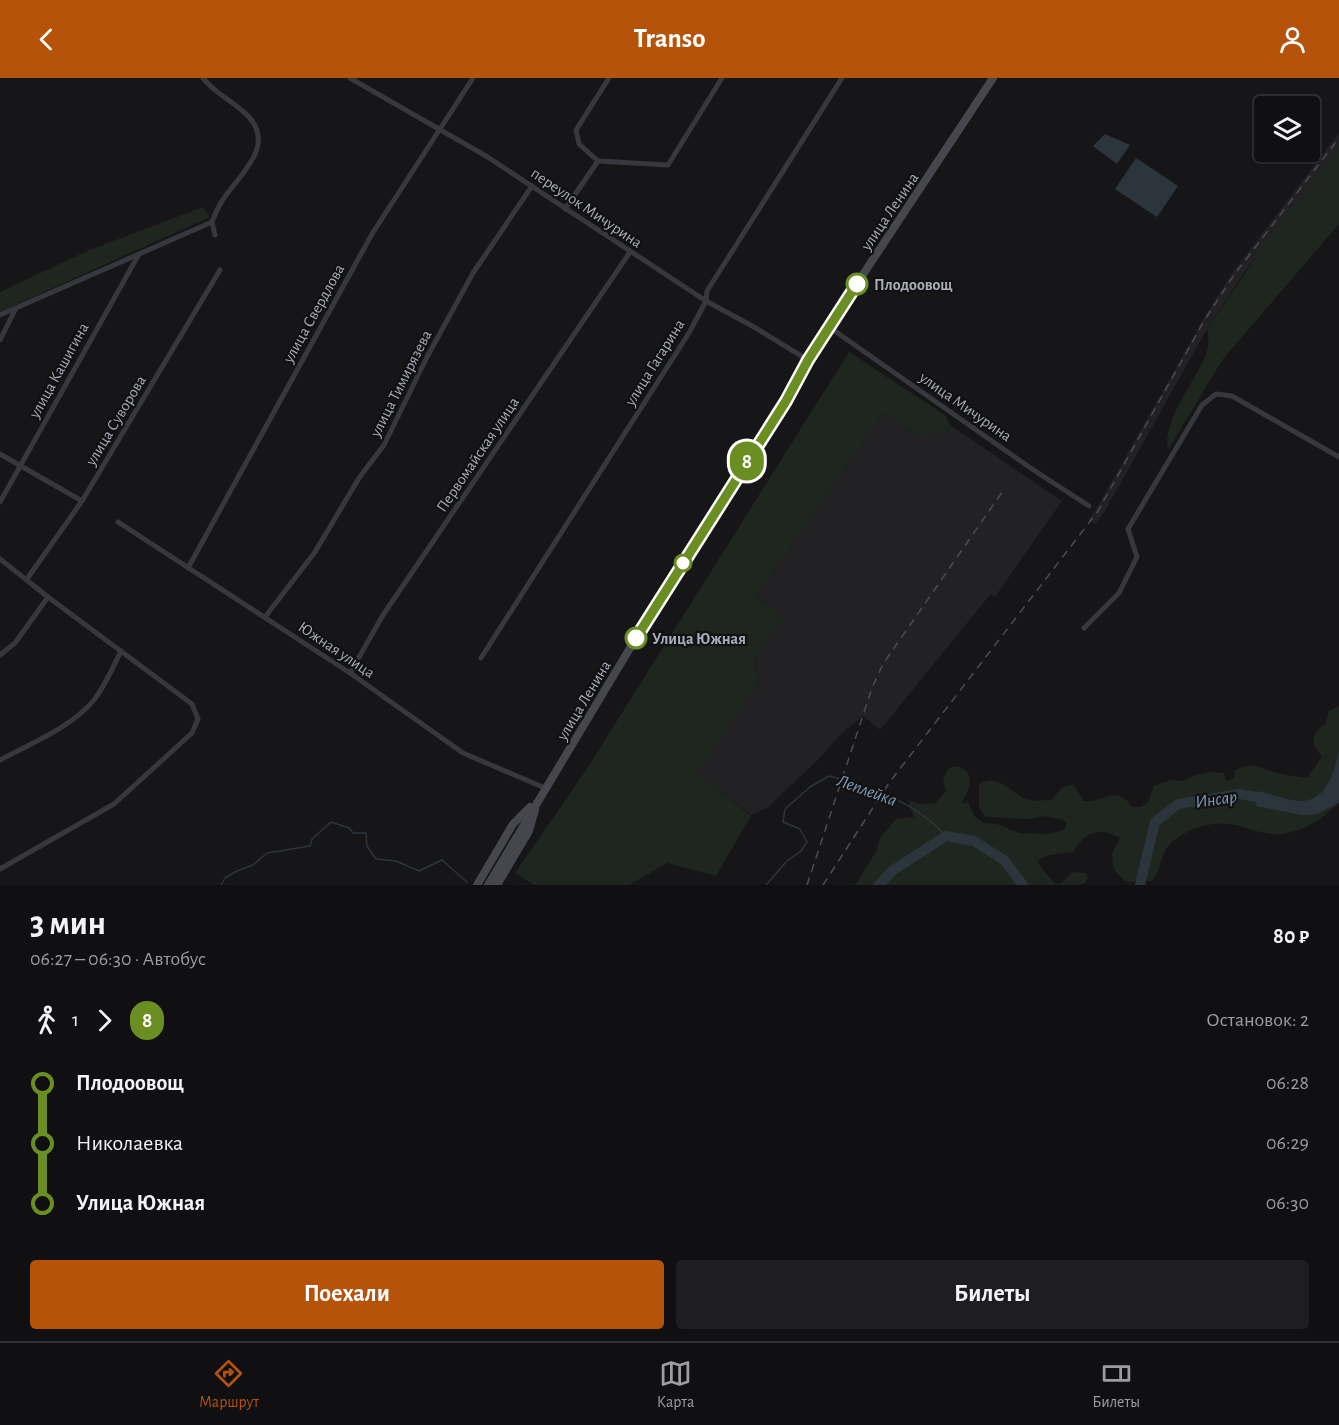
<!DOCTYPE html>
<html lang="ru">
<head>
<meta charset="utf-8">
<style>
  :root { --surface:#101012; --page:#1e1e20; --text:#f1f3f6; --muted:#9c9d9f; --line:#303032; --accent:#b45309 }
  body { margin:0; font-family:"Alegreya Sans",sans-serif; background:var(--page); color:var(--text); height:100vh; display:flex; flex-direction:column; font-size:22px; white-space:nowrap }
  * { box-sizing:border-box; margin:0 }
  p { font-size:20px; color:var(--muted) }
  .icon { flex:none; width:33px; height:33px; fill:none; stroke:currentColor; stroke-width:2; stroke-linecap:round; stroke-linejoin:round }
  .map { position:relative; height:807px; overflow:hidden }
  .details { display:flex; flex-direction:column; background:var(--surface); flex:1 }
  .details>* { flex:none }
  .badge { padding:0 12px; border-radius:20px; font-size:21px; line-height:39px }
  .buttons { position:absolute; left:1254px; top:18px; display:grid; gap:12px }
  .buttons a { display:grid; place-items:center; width:66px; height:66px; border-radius:6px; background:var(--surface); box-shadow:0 2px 4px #0004,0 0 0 2px var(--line); font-size:30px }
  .map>.badge { position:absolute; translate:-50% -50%; box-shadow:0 0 0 3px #fff }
  .legs { display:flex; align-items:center; gap:9px; height:66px; padding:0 30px; font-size:20px }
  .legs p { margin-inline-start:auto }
  .head { display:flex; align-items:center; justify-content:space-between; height:102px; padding:0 30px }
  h1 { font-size:33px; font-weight:700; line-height:45px }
  .action { display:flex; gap:12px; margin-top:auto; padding:12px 30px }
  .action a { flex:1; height:69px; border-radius:6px; background:var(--accent); color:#fff; font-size:24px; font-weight:700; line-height:69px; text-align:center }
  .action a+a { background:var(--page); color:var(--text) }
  ul { padding:0 30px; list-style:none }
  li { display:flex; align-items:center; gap:21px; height:60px; font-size:22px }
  li i { display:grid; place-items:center; width:9px; height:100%; margin:0 8px; background:currentColor }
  li i::after { content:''; width:15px; height:15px; margin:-8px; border:4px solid; border-radius:50%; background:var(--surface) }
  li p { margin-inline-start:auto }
  li:first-child i { background:linear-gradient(#0000 50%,currentColor 0) }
  li:last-child i { background:linear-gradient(currentColor 50%,#0000 0) }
  header { display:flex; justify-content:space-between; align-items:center; height:78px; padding:0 30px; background:var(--accent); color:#fff; font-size:27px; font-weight:700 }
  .menu { display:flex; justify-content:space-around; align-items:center; height:84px; border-top:2px solid var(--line); background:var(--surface); font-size:16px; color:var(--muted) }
  .menu a { display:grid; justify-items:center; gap:3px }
  .menu .selected { color:var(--accent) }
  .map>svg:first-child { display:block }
  .built { fill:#222225 }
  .green { fill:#1e261f }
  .water { fill:#2c353c }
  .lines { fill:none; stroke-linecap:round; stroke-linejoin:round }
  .stream { stroke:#2c353c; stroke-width:1.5 }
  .river { stroke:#2c353c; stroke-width:10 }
  .street { stroke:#37383d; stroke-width:5 }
  .secondary { stroke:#45474d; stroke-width:8 }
  .rail { stroke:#4a4c52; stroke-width:1.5; stroke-dasharray:8 6; stroke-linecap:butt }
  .line-1-casing { stroke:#fff; stroke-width:14 }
  .line-1 { stroke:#6b8e23; stroke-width:9 }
  .stop-1-dot { fill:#fff; stroke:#6b8e23; stroke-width:3 }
  .labels { text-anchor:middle; stroke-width:4.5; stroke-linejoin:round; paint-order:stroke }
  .street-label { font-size:16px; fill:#a8adb8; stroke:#111113 }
  .stop-label { font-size:16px; font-weight:bold; fill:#a8adb8; stroke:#111113; text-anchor:start }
  .water-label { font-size:18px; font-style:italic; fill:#7f9bb3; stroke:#111113 }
</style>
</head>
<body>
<header><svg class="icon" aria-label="back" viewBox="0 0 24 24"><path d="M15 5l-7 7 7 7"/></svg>Transo<svg class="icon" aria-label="person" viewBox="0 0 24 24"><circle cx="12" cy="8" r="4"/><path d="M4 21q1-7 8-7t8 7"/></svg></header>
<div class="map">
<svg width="1339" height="807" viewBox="0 0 1339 807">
  <rect width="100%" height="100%" fill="#161618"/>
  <g class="built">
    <path d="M1339,55V71L1242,198L1207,251L1105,433L1096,446L1088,442L1098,428L1202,243L1232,195Z"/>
    <path d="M883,335L921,360H930L937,351L944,355L950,347L1062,423L995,519L990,517L880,652L863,638L841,656L819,681L768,729L751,737L696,694L758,606L754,581L783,538L756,519Z"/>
  </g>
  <g class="green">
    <path d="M1339,71V146L1223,281L1168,372C1161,341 1200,299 1208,270C1209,265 1208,257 1207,251L1270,159Z"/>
    <path d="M203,129L210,139L0,234V214L87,173Z"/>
    <path d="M849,274L945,337L950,347L944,356L937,351L930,360H921L883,335L756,519L783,538L754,581L758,606L697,694L751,738L716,798L667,785L629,807H534L515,795L586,692Z"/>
    <path d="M1339,628V725C1325,738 1308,751 1288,755C1267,760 1249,749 1230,746C1211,743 1183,752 1170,766C1160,776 1161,793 1152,803L1130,804L1124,802L1116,794L1113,789L1112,776L1120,760C1097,747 1085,755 1073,774L1049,777L1038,782L1040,788L1055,806L1061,805L1073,794L1085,795L1088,800L1085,805L1080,807H855L877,772L880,760L896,741L914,739L908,722L920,726L936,725L946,712L943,703L947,692L954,688C978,691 970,712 961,726L968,724L975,739L984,745L997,746L1019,755L1047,756L1064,752L1067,745L1060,741L1042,738L1029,741L986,739L979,729V707C997,693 1010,715 1026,721C1034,724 1043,722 1051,722L1062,710L1073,706L1084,723C1107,724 1113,706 1133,729H1141L1148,724L1154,708L1170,702L1185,703L1195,697L1211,694L1224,695L1226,703L1234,700L1235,692C1255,683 1258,690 1277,695C1287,698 1297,698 1307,700L1322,679L1314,668C1312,657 1317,650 1326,645L1329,633Z"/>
  </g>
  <g class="water">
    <path d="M1105,56L1130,67L1117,86L1093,68Z"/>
    <path d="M1136,80L1178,108L1157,139L1115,111Z"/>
    <path d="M1339,674V724L1337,726L1317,736L1301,737L1256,728L1259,713C1272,716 1288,723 1301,723C1327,723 1334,693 1339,674Z"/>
  </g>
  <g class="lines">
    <g class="stream">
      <path d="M221,807L225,800L237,793L253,787L267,775L310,768L312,761L331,744L349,750L353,755H366L367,768L376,781L396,783L419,793L442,782L467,804"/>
      <path d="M766,807L787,783L801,773L807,764L800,751L783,744L785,731L810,709L829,698C873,709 915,724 946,758"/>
    </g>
    <g class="river">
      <path d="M879,807L892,793L946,758L974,763L1004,782L1023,807"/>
      <path d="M1140,807L1155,744L1178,726L1240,716L1272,722"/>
    </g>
    <g class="street">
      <path d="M350,0L486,78L706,223L754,249L808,282"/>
      <path d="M598,83L668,87L722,0"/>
      <path d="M598,83L579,66L576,52L609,0"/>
      <path d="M565,131L598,83"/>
      <path d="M212,144L215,157"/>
      <path d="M0,237L212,144C215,136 218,129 222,123C238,98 276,69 249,39C235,24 215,16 203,0"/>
      <path d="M829,249L1032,391L1089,428"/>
      <path d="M0,262L16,230"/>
      <path d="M0,376L82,423"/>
      <path d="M0,424L139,176"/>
      <path d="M118,444L350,595L463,675L545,710"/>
      <path d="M0,481L48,519L192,626L198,641L192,655L114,726L0,791"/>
      <path d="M188,490L372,156L473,0"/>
      <path d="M27,501L82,423L220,192"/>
      <path d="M265,539L315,474L359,400L384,367L427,279L473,195L532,108"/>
      <path d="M1084,550L1119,515L1137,479L1128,451L1202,327L1216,316L1232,318L1339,379"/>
      <path d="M0,577L15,565L48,519"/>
      <path d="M481,580L689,255L706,223L707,213L842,0"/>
      <path d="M350,595L383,537L630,174"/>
      <path d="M0,682C30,666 72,649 94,622C105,608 113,589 121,573"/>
    </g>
    <g class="secondary">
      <path d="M477,807L513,746L530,729"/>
      <path d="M488,807L666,510L786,323L808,282L858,204L993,0"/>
      <path d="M497,807L529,753L535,732"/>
    </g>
    <g class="rail">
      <path d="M807,807L872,610L883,586L1005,410"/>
      <path d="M823,807L889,705L1098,433L1204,243L1234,197L1339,60"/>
    </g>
  </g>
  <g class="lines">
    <g class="line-1-casing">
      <path id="line-1" d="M636,560L786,323L808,282L857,206"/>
    </g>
    <use href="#line-1" class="line-1"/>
  </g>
  <g class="stop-1-dot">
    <circle cx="857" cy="206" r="10"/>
    <circle cx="683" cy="485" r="8"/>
    <circle cx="636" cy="560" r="10"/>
  </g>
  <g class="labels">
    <g class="street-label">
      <text transform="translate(587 129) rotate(34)" y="6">переулок Мичурина</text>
      <text transform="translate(889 133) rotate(-56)" y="6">улица Ленина</text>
      <text transform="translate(313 235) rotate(-61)" y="6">улица Свердлова</text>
      <text transform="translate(654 284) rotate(-58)" y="6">улица Гагарина</text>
      <text transform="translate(58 292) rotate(-61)" y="6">улица Кашигина</text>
      <text transform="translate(400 305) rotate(-63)" y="6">улица Тимирязева</text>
      <text transform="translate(966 328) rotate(35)" y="6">улица Мичурина</text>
      <text transform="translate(115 342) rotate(-59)" y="6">улица Суворова</text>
      <text transform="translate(477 376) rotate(-56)" y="6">Первомайская улица</text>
      <text transform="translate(337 571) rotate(34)" y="6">Южная улица</text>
      <text transform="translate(583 622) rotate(-59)" y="6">улица Ленина</text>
    </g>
    <g class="stop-label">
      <text x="874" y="212">Плодоовощ</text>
      <text x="652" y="566">Улица Южная</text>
    </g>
    <g class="water-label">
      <text transform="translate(867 712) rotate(20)" y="6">Леплейка</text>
      <text transform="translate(1216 721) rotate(-8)" y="6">Инсар</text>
    </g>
  </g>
</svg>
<div class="buttons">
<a><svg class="icon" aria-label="layers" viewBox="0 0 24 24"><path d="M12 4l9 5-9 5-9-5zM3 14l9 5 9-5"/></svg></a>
</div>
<b class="badge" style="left:747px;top:383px;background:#6b8e23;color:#fff">8</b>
</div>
<section class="details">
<div class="head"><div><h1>3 мин</h1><p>06:27 – 06:30 · Автобус</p></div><b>80 ₽</b></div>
<div class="legs"><svg class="icon" aria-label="walk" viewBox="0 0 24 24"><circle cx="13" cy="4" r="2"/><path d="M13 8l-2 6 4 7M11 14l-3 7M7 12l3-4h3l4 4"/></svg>1<svg class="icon" aria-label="forward" viewBox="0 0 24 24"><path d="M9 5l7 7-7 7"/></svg><b class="badge" style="background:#6b8e23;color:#fff">8</b><p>Остановок: 2</p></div>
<ul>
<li><i style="color:#6b8e23"></i><b>Плодоовощ</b><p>06:28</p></li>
<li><i style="color:#6b8e23"></i><span>Николаевка</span><p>06:29</p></li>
<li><i style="color:#6b8e23"></i><b>Улица Южная</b><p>06:30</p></li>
</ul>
<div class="action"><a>Поехали</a><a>Билеты</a></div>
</section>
<nav class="menu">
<a class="selected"><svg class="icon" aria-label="directions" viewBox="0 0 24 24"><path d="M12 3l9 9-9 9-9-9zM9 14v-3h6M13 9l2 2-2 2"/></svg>Маршрут</a>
<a><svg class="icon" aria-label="map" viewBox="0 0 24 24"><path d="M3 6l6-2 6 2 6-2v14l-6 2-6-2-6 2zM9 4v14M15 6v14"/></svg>Карта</a>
<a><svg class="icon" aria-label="tickets" viewBox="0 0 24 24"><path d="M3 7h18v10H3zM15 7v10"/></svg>Билеты</a>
</nav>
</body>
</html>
